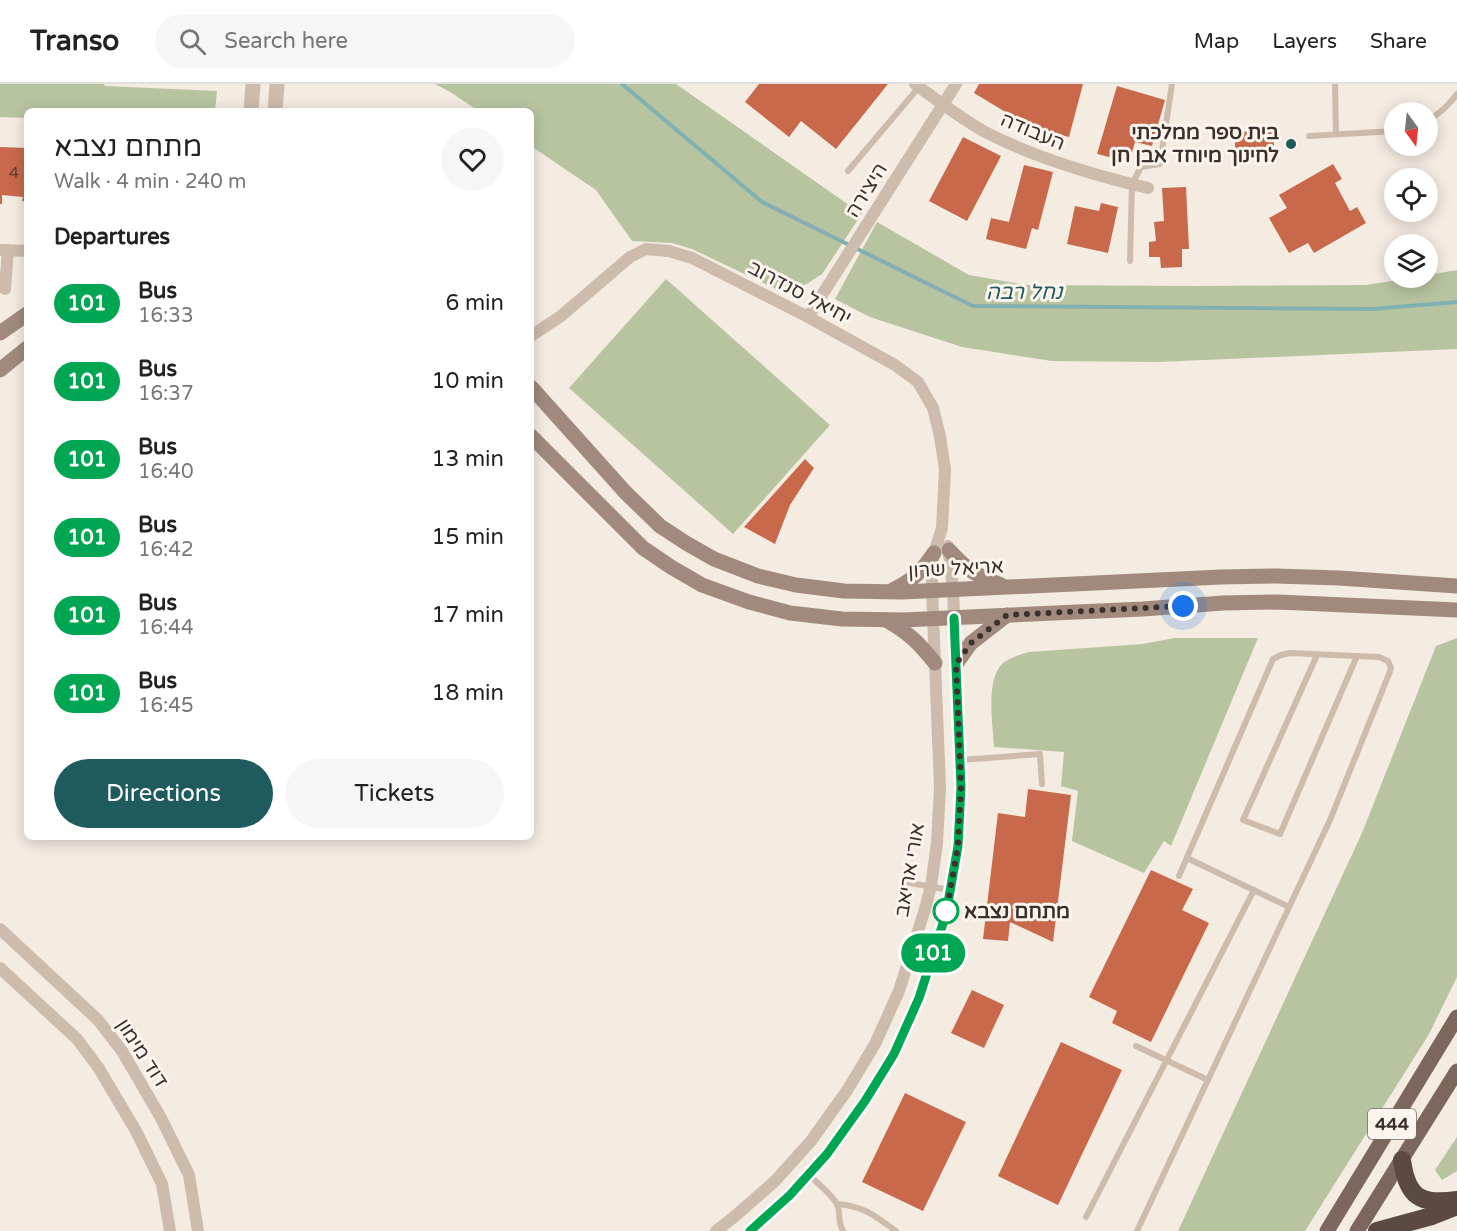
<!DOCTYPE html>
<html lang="en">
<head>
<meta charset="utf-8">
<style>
  :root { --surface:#fff; --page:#f6f6f6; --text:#222; --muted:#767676; --line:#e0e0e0; --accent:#1f5a5e }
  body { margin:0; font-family:"Varela Round",Heebo,sans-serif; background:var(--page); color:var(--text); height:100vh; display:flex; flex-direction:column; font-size:22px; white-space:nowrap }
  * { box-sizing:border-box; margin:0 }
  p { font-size:20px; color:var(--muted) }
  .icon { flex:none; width:33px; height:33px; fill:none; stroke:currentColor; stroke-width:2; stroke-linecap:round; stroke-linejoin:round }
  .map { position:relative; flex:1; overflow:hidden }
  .drawer { position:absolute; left:24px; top:24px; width:510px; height:732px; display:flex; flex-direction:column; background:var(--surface); border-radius:9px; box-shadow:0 3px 15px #0003 }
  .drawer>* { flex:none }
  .badge { padding:0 12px; border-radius:20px; font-size:21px; line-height:39px }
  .needle { width:39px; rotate:165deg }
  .buttons { position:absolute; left:1384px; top:18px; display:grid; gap:12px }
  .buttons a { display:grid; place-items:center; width:54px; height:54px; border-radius:50%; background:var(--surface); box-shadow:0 3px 15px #0003; font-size:30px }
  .you { position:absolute; width:30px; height:30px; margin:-15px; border:4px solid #fff; border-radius:50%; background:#1a73e8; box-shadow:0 0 0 9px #1a73e833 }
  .map>.badge { position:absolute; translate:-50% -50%; box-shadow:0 0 0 3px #fff }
  h2 { padding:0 30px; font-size:22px; line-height:54px }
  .round { display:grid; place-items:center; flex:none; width:63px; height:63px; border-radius:32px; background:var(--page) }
  .summary { display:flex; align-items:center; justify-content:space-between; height:102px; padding:0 30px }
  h1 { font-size:28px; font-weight:600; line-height:45px }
  .primary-button { display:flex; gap:12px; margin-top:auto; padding:12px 30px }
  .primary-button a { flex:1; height:69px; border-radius:36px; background:var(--accent); color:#fff; font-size:24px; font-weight:600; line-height:69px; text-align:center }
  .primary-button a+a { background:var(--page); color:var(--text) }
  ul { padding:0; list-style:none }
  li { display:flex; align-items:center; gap:18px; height:78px; padding:0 30px }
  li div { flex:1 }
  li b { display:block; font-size:22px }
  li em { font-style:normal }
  li .badge { min-width:66px; font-weight:700; text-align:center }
  header { display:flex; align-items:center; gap:36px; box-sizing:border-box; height:84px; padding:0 30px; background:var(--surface); border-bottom:2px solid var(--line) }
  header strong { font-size:28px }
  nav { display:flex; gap:33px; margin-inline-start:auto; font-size:21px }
  .search { width:420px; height:54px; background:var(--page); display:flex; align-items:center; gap:15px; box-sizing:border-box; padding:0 21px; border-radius:33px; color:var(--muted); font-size:22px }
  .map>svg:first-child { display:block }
  .green { fill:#b8c4a0 }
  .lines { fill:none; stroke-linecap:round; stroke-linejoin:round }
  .stream { stroke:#7fb0b2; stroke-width:4 }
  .building { fill:#c8694b }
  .service { stroke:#cdbbac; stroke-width:6 }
  .minor { stroke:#cdbbac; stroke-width:12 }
  .tertiary { stroke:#cdbbac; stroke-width:15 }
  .secondary { stroke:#a18a7d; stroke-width:15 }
  .primary { stroke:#7d675c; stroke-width:15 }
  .motorway { stroke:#5c4a42; stroke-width:18 }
  .line-casing { stroke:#fff; stroke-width:14 }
  .line { stroke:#00a651; stroke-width:9 }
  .walk { stroke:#3b302b; stroke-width:6; stroke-dasharray:0 10.8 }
  .poi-dot { fill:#1f5a5e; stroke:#fbf5ee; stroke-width:2 }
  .stop-dot { fill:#fff; stroke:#00a651; stroke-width:3 }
  .labels { text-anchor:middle; stroke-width:6; stroke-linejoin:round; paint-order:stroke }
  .number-label { font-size:16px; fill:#5e3e33 }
  .shield { fill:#fbf5ee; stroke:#756b66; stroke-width:1.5 }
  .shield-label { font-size:18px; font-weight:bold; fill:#3b302b }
  .street-label { font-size:20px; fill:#3b302b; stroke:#fbf5ee }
  .poi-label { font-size:20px; font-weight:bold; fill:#3b302b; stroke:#fbf5ee; text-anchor:end }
  .stop-label { font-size:20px; font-weight:bold; fill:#3b302b; stroke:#fbf5ee; text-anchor:start }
  .water-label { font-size:21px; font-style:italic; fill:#1f5a5e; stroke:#fbf5ee }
</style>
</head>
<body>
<header>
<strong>Transo</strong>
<div class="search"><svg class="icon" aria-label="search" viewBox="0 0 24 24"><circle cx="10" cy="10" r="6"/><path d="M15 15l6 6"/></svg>Search here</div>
<nav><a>Map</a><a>Layers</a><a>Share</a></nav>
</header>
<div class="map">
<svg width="1457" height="1147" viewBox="0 0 1457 1147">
  <rect width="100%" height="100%" fill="#f4ebe1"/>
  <g class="green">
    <path d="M0,0H104L105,2L217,7L215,27H27V34L0,33Z"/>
    <path d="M435,0H676L846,119L863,128L822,190L805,201L790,206L776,205L692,165L672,159L632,157L596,106L531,62V27H479L450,8Z"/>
    <path d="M877,138L969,191L1027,201L1194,202L1366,201L1411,194H1428V191L1457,186V265L1159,278L1052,277L962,263L870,233L835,215Z"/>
    <path d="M666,195L830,341L733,450L569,304Z"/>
    <path d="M1175,554H1258L1171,762L1164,757L1144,789L1072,757L1078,707L1061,702L1064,668L994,663C993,641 985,595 1003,579C1011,573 1019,571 1029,568L1142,560Z"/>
    <path d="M1457,554V893L1429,950L1305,1147H1178L1362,749L1436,562Z"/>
    <path d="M1457,1053V1087L1442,1096L1435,1086Z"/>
  </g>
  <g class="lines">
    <path class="stream" d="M622,0L762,118L973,222L1372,225L1457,218"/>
  </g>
  <g class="building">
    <path d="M759,0H888L836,65L801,37L789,53L745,18Z"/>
    <path d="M979,0H1083L1069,53L1032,44L974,9Z"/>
    <path d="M1117,2L1165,16L1152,62L1135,58L1131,72L1119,69L1117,75L1097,70Z"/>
    <path d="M1274,47V72L1235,73V48Z"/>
    <path d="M963,53L1001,72L967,137L929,117Z"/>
    <path d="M0,63L27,64V118L22,117L23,113L2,111V120H0Z"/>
    <path d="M1333,80L1342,95L1335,99L1350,127L1357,123L1366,139L1314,169L1308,159L1289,169L1269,134L1287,124L1279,111Z"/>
    <path d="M1024,81L1053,88L1038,146L1032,144L1026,165L986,155L991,134L1009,138Z"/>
    <path d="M1186,103L1189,165H1182V183L1161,184L1160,173H1149V158L1156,157L1154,138L1164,137L1162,104Z"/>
    <path d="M1101,119L1118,123L1108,169L1067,160L1075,122L1099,127Z"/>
    <path d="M805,375L814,384L790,421L775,460L744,443Z"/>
    <path d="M1028,705L1071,711L1053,858L1010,838L1008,857L983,855L998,729L1025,733Z"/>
    <path d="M1151,786L1193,805L1182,826L1209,839L1151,958L1112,939L1117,927L1089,913Z"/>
    <path d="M972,906L1004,921L984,964L951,949Z"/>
    <path d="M1061,958L1122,986L1058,1121L998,1092Z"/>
    <path d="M905,1009L966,1038L923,1127L862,1098Z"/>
  </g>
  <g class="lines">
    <g class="service">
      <path d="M1335,0L1336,50"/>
      <path d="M1428,36C1441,29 1449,21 1457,10"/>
      <path d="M1309,52L1395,47"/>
      <path d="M848,87L919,3"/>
      <path d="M1130,177L1132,100L1141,83L1160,80L1172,0"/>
      <path d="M1317,571L1243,736L1280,750L1357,572"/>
      <path d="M960,676L1040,670L1042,700"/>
      <path d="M1187,774L1289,823"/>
      <path d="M904,798L950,806"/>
      <path d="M1136,962L1208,996"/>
      <path d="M809,1091C816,1098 836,1114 838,1123C841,1134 837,1136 843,1147"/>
      <path d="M838,1120C866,1123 873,1131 896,1147"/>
      <path d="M1086,1133L1254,806"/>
      <path d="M1137,1147L1330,736L1389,590L1391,584L1388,577L1379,573L1290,569L1281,571L1273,575L1179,792"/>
    </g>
    <g class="minor">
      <path d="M915,0C937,16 964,37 987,49C1038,75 1093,91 1148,104"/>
      <path d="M1,166L27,167"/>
      <path d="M5,205L8,166"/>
      <path d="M808,233L956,0"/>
      <path d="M531,252L561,232L630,173L646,165L669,167L692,174L808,233L895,281L918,298L933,324L940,352L945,385L942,444L934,469L932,486V506L940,703L937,759L931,802L925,825L899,907L875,960L848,1005L811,1057L775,1097L734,1133L716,1147"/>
      <path d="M0,845L98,936L122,967L161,1034L189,1091L198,1147"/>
      <path d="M0,884L77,955L98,983L136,1047L162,1100L170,1147"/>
      <path d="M750,1147L790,1111L827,1070L865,1017L894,970L919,914L946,830L958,762L961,703L953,505L948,462"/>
    </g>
    <g class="tertiary">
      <path d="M251,27L253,0"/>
      <path d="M275,27L277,0"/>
    </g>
    <g class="secondary">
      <path d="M0,249L27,230"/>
      <path d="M0,286L27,264"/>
      <path d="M531,303L625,408L660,442L686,459L714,475L758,492L796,501L844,507L902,508L1221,493L1276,492L1339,494L1457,502"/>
      <path d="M531,352L643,464L671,483L702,501L749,518L790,529L842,535L903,536L1143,525L1223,519L1278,518L1457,526"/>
      <path d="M949,466C968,487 976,491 1001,501"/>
      <path d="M893,506C916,494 920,489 934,469"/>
      <path d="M886,536C909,549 919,559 935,579"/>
      <path d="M956,580L971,559L1007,531"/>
    </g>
    <g class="primary">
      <path d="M1327,1147L1457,933"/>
      <path d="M1357,1147L1457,987"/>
    </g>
    <g class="motorway">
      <path d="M1402,1076C1407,1114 1421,1121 1457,1116"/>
      <path d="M1377,1147L1432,1132L1457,1122"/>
    </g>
  </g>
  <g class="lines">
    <g class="line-casing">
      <path id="line" d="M750,1147L790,1111L827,1070L865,1017L894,970L919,914L946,830L958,762L961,703L954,534"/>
    </g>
    <use href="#line" class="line"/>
    <path class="walk" d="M946,827V830L958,762L961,703L956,580L971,559L1007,531L1183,522"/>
  </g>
  <circle class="poi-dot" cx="1291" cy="60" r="6"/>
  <circle class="stop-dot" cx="946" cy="827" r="12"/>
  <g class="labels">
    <g class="number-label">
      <text x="14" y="94">4</text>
    </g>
    <rect class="shield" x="1368" y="1025" width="48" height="30" rx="4.5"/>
    <g class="shield-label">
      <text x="1392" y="1046">444</text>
    </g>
    <g class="street-label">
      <text transform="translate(1033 47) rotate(23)" y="7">העבודה</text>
      <text transform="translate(866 106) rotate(-58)" y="7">היצירה</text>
      <text transform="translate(800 208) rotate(28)" y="7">יחיאל סנדרוב</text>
      <text transform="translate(956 484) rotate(-3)" y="7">אריאל שרון</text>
      <text transform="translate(909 786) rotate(-80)" y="7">אורי אריאב</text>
      <text transform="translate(143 969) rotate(57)" y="7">דוד מימון</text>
    </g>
    <g class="poi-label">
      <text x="1279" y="55">בית ספר ממלכתי<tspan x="1279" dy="23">לחינוך מיוחד אבן חן</tspan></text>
    </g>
    <g class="stop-label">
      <text x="964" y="834">מתחם נצבא</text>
    </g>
    <g class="water-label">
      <text x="1024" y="215">נחל רבה</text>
    </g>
  </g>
</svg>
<div class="buttons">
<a><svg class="needle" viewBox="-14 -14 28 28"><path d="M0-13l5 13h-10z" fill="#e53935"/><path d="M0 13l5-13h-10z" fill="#767676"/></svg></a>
<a><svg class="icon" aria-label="locate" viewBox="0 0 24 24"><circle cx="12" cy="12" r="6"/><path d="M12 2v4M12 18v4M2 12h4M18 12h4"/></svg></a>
<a><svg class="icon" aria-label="layers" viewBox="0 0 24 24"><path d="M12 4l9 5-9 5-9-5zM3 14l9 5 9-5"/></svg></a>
</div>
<div class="you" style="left:1183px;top:522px"></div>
<b class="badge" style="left:933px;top:869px;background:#00a651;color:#fff">101</b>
<section class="drawer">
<div class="summary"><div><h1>מתחם נצבא</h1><p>Walk · 4 min · 240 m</p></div><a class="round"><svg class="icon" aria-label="heart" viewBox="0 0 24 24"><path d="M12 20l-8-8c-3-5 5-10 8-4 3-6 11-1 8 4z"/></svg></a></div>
<h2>Departures</h2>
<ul>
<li><span class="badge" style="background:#00a651;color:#fff">101</span><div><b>Bus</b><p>16:33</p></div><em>6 min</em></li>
<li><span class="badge" style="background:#00a651;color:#fff">101</span><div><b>Bus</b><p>16:37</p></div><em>10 min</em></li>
<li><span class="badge" style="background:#00a651;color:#fff">101</span><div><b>Bus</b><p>16:40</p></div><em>13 min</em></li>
<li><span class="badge" style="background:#00a651;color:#fff">101</span><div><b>Bus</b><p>16:42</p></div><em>15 min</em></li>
<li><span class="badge" style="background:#00a651;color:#fff">101</span><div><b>Bus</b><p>16:44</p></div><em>17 min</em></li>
<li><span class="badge" style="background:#00a651;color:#fff">101</span><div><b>Bus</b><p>16:45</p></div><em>18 min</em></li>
</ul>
<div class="primary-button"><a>Directions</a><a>Tickets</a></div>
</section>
</div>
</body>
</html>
